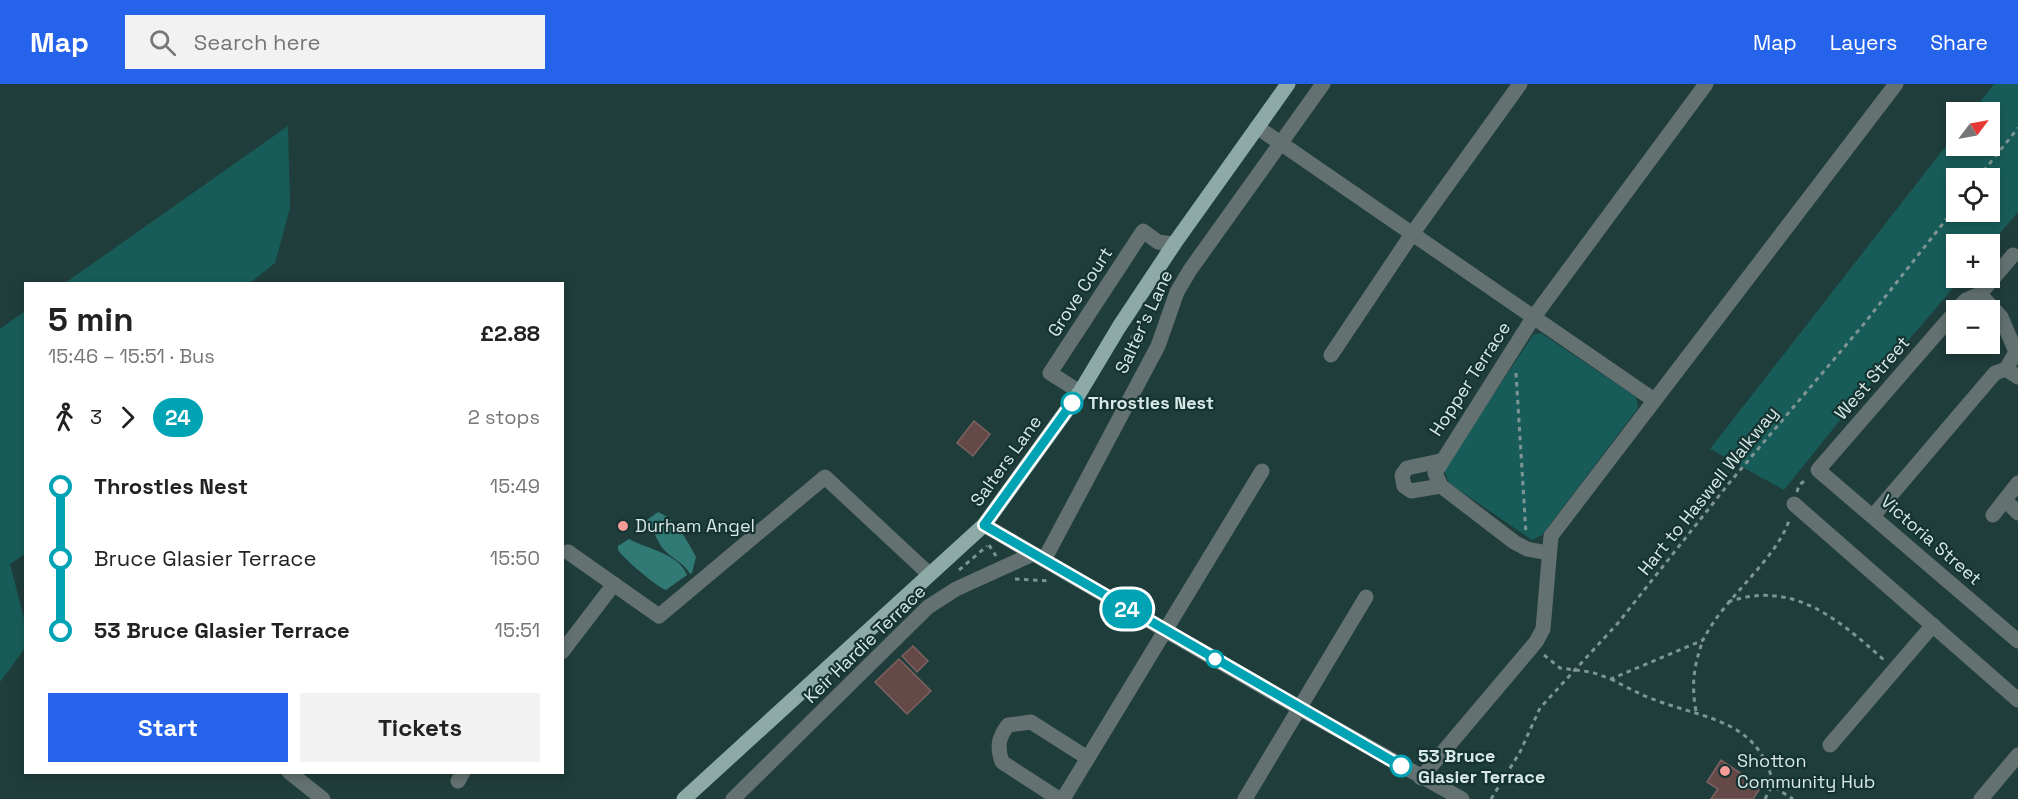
<!DOCTYPE html>
<html lang="en">
<head>
<meta charset="utf-8">
<style>
  :root { --surface:#fff; --page:#f2f2f2; --text:#222; --muted:#767676; --accent:#2563eb }
  body { margin:0; font-family:"Space Grotesk",sans-serif; background:var(--page); color:var(--text); height:100vh; display:flex; flex-direction:column; font-size:22px; white-space:nowrap }
  * { box-sizing:border-box; margin:0 }
  p { font-size:20px; color:var(--muted) }
  .icon { flex:none; width:33px; height:33px; fill:none; stroke:currentColor; stroke-width:2; stroke-linecap:round; stroke-linejoin:round }
  .map { position:relative; flex:1; overflow:hidden }
  .side { position:absolute; left:24px; top:198px; width:540px; height:492px; display:flex; flex-direction:column; background:var(--surface); border-radius:0px; box-shadow:0 3px 9px #0003 }
  .side>* { flex:none }
  .badge { padding:0 12px; border-radius:20px; font-size:21px; line-height:39px }
  .needle { width:39px; rotate:58deg }
  .buttons { position:absolute; left:1946px; top:18px; display:grid; gap:12px }
  .buttons a { display:grid; place-items:center; width:54px; height:54px; border-radius:0px; background:var(--surface); box-shadow:0 3px 9px #0003; font-size:30px }
  .map>.badge { position:absolute; translate:-50% -50%; box-shadow:0 0 0 3px #fff }
  .legs { display:flex; align-items:center; gap:9px; height:66px; padding:0 24px; font-size:20px }
  .legs p { margin-inline-start:auto }
  .summary { display:flex; align-items:center; justify-content:space-between; height:102px; padding:0 24px }
  h1 { font-size:33px; font-weight:600; line-height:45px }
  .cta { display:flex; gap:12px; margin-top:auto; padding:12px 24px }
  .cta a { flex:1; height:69px; border-radius:0px; background:var(--accent); color:#fff; font-size:24px; font-weight:600; line-height:69px; text-align:center }
  .cta a+a { background:var(--page); color:var(--text) }
  ul { padding:0 24px; list-style:none }
  li { display:flex; align-items:center; gap:21px; height:72px; font-size:22px }
  li i { display:grid; place-items:center; width:9px; height:100%; margin:0 8px; background:currentColor }
  li i::after { content:''; width:15px; height:15px; margin:-8px; border:4px solid; border-radius:50%; background:var(--surface) }
  li p { margin-inline-start:auto }
  li:first-child i { background:linear-gradient(#0000 50%,currentColor 0) }
  li:last-child i { background:linear-gradient(currentColor 50%,#0000 0) }
  header { display:flex; align-items:center; gap:36px; box-sizing:border-box; height:84px; padding:0 30px; background:var(--accent); color:#fff }
  header strong { font-size:28px }
  nav { display:flex; gap:33px; margin-inline-start:auto; font-size:21px }
  .search { width:420px; height:54px; background:var(--page); display:flex; align-items:center; gap:15px; box-sizing:border-box; padding:0 21px; border-radius:0px; color:var(--muted); font-size:22px }
  .map>svg:first-child { display:block }
  .green { fill:#185c59; fill-rule:evenodd }
  .water { fill:#317975 }
  .building { fill:#644948; stroke:#7e6260; stroke-width:1.5 }
  .lines { fill:none; stroke-linecap:round; stroke-linejoin:round }
  .path { stroke:#7e9593; stroke-width:3; stroke-dasharray:4.5 4.5; stroke-linecap:butt }
  .minor { stroke:#637170; stroke-width:15 }
  .major { stroke:#8daaa7; stroke-width:15 }
  .line-1-casing { stroke:#fff; stroke-width:14 }
  .line-1 { stroke:#00a3b4; stroke-width:9 }
  .stop-1-dot { fill:#fff; stroke:#00a3b4; stroke-width:3 }
  .poi-dot { fill:#f59b98; stroke:#143331; stroke-width:2 }
  .labels { text-anchor:middle; stroke-width:4.5; stroke-linejoin:round; paint-order:stroke }
  .street-label { font-size:18px; fill:#d7e8e6; stroke:#143331 }
  .stop-label { font-size:18px; font-weight:bold; fill:#d7e8e6; stroke:#143331; text-anchor:start }
  .poi-label { font-size:18px; fill:#d7e8e6; stroke:#143331; text-anchor:start }
</style>
</head>
<body>
<header>
<strong>Map</strong>
<div class="search"><svg class="icon" aria-label="search" viewBox="0 0 24 24"><circle cx="10" cy="10" r="6"/><path d="M15 15l6 6"/></svg>Search here</div>
<nav><a>Map</a><a>Layers</a><a>Share</a></nav>
</header>
<div class="map">
<svg width="2018" height="715" viewBox="0 0 2018 715">
  <rect width="100%" height="100%" fill="#1f3d3b"/>
  <g class="green">
    <path d="M1994,0H2018V128L1989,162L1956,160V194H1962L1849,325L1784,406L1710,365L1956,49V62H1989V28H1972ZM1989,94V128H1956V94Z"/>
    <path d="M288,42L290,124L275,179L250,199H65Z"/>
    <path d="M25,227V470L10,480L25,538V564L0,598V245Z"/>
    <path d="M1541,249L1636,313L1638,324L1542,451L1532,456L1449,399L1444,386L1533,251Z"/>
  </g>
  <g class="water">
    <path d="M658,428C676,435 687,456 696,473L692,489L690,490C684,479 674,476 665,467C658,460 655,447 647,439V436Z"/>
    <path d="M629,455C647,465 678,469 687,491L666,506C658,504 623,474 618,466V462Z"/>
  </g>
  <g class="building">
    <path d="M974,337L990,350L973,372L957,359Z"/>
    <path d="M913,562L928,577L917,588L902,572Z"/>
    <path d="M899,575L931,607L907,630L875,598Z"/>
    <path d="M1721,676L1761,703L1753,715H1711L1718,705L1707,698Z"/>
  </g>
  <g class="lines">
    <g class="path">
      <path d="M1978,94L2018,44"/>
      <path d="M1131,252L1143,260"/>
      <path d="M1516,289L1526,450"/>
      <path d="M1797,408L1799,401L1807,395"/>
      <path d="M989,461L996,472"/>
      <path d="M959,486L987,462"/>
      <path d="M1015,495L1050,497"/>
      <path d="M1728,518C1793,495 1839,536 1884,576"/>
      <path d="M1544,571L1560,584L1591,588L1611,595L1703,556C1725,512 1776,477 1790,434"/>
      <path d="M1611,595C1626,603 1641,611 1658,617C1710,636 1760,637 1774,703L1793,715"/>
      <path d="M1696,627C1691,600 1694,581 1703,556"/>
      <path d="M1491,715L1520,668L1540,624L1618,539L1730,398L1863,241L1956,123"/>
      <path d="M1765,715L1772,702"/>
    </g>
    <g class="minor">
      <path d="M1257,43L1654,316"/>
      <path d="M1980,210L2013,171"/>
      <path d="M1956,226L1966,216L1980,210L2001,233L2016,268L2006,285"/>
      <path d="M1956,227L1818,386L2018,557"/>
      <path d="M1331,271L1412,150L1520,0"/>
      <path d="M1080,308L1050,289L1143,147L1158,158L1174,160"/>
      <path d="M1440,377L1407,384L1402,391L1404,402L1411,407L1441,402"/>
      <path d="M2005,416L2018,429"/>
      <path d="M1794,420L2018,616"/>
      <path d="M1993,431L2018,399"/>
      <path d="M1873,432L1995,289L2006,285L2018,293"/>
      <path d="M984,441L1299,624L1462,715"/>
      <path d="M568,468L659,532L825,393L929,490"/>
      <path d="M1548,469L1527,465L1514,458L1441,402L1435,389L1533,234L1706,0"/>
      <path d="M1044,476L1158,262L1177,208L1190,186L1323,0"/>
      <path d="M562,568L614,500"/>
      <path d="M1830,661L1933,541"/>
      <path d="M289,688L323,715"/>
      <path d="M1421,694L1536,558L1543,545L1551,452L1896,0"/>
      <path d="M458,697L463,688"/>
      <path d="M733,715L928,523L956,505L1033,470"/>
      <path d="M1059,715L1002,678C997,663 998,654 1008,641L1031,638L1086,673"/>
      <path d="M1063,715L1262,387"/>
      <path d="M1245,715L1366,513"/>
      <path d="M1981,715L2018,671"/>
    </g>
    <path class="major" d="M684,715L984,441L1080,308L1119,243L1174,160L1288,0"/>
  </g>
  <g class="lines">
    <g class="line-1-casing">
      <path id="line-1" d="M1072,319L984,441L1401,682"/>
    </g>
    <use href="#line-1" class="line-1"/>
  </g>
  <g class="stop-1-dot">
    <circle cx="1072" cy="319" r="10"/>
    <circle cx="1215" cy="575" r="8"/>
    <circle cx="1401" cy="682" r="10"/>
  </g>
  <g class="poi-dot">
    <circle cx="623" cy="442" r="6"/>
    <circle cx="1725" cy="687" r="6"/>
  </g>
  <g class="labels">
    <g class="street-label">
      <text transform="translate(1080 208) rotate(-57)" y="6">Grove Court</text>
      <text transform="translate(1144 238) rotate(-65)" y="6">Salter's Lane</text>
      <text transform="translate(1872 294) rotate(-49)" y="6">West Street</text>
      <text transform="translate(1470 295) rotate(-57)" y="6">Hopper Terrace</text>
      <text transform="translate(1006 377) rotate(-54)" y="6">Salters Lane</text>
      <text transform="translate(1708 407) rotate(-51)" y="6">Hart to Haswell Walkway</text>
      <text transform="translate(1931 456) rotate(41)" y="6">Victoria Street</text>
      <text transform="translate(865 560) rotate(-44)" y="6">Keir Hardie Terrace</text>
    </g>
    <g class="stop-label">
      <text x="1088" y="325">Throstles Nest</text>
      <text x="1418" y="678">53 Bruce<tspan x="1418" dy="21">Glasier Terrace</tspan></text>
    </g>
    <g class="poi-label">
      <text x="635" y="448">Durham Angel</text>
      <text x="1737" y="683">Shotton<tspan x="1737" dy="21">Community Hub</tspan></text>
    </g>
  </g>
</svg>
<div class="buttons">
<a><svg class="needle" viewBox="-14 -14 28 28"><path d="M0-13l5 13h-10z" fill="#e53935"/><path d="M0 13l5-13h-10z" fill="#767676"/></svg></a>
<a><svg class="icon" aria-label="locate" viewBox="0 0 24 24"><circle cx="12" cy="12" r="6"/><path d="M12 2v4M12 18v4M2 12h4M18 12h4"/></svg></a>
<a>+</a>
<a>−</a>
</div>
<b class="badge" style="left:1127px;top:525px;background:#00a3b4;color:#fff">24</b>
<section class="side">
<div class="summary"><div><h1>5 min</h1><p>15:46 – 15:51 · Bus</p></div><b>£2.88</b></div>
<div class="legs"><svg class="icon" aria-label="walk" viewBox="0 0 24 24"><circle cx="13" cy="4" r="2"/><path d="M13 8l-2 6 4 7M11 14l-3 7M7 12l3-4h3l4 4"/></svg>3<svg class="icon" aria-label="forward" viewBox="0 0 24 24"><path d="M9 5l7 7-7 7"/></svg><b class="badge" style="background:#00a3b4;color:#fff">24</b><p>2 stops</p></div>
<ul>
<li><i style="color:#00a3b4"></i><b>Throstles Nest</b><p>15:49</p></li>
<li><i style="color:#00a3b4"></i><span>Bruce Glasier Terrace</span><p>15:50</p></li>
<li><i style="color:#00a3b4"></i><b>53 Bruce Glasier Terrace</b><p>15:51</p></li>
</ul>
<div class="cta"><a>Start</a><a>Tickets</a></div>
</section>
</div>
</body>
</html>
